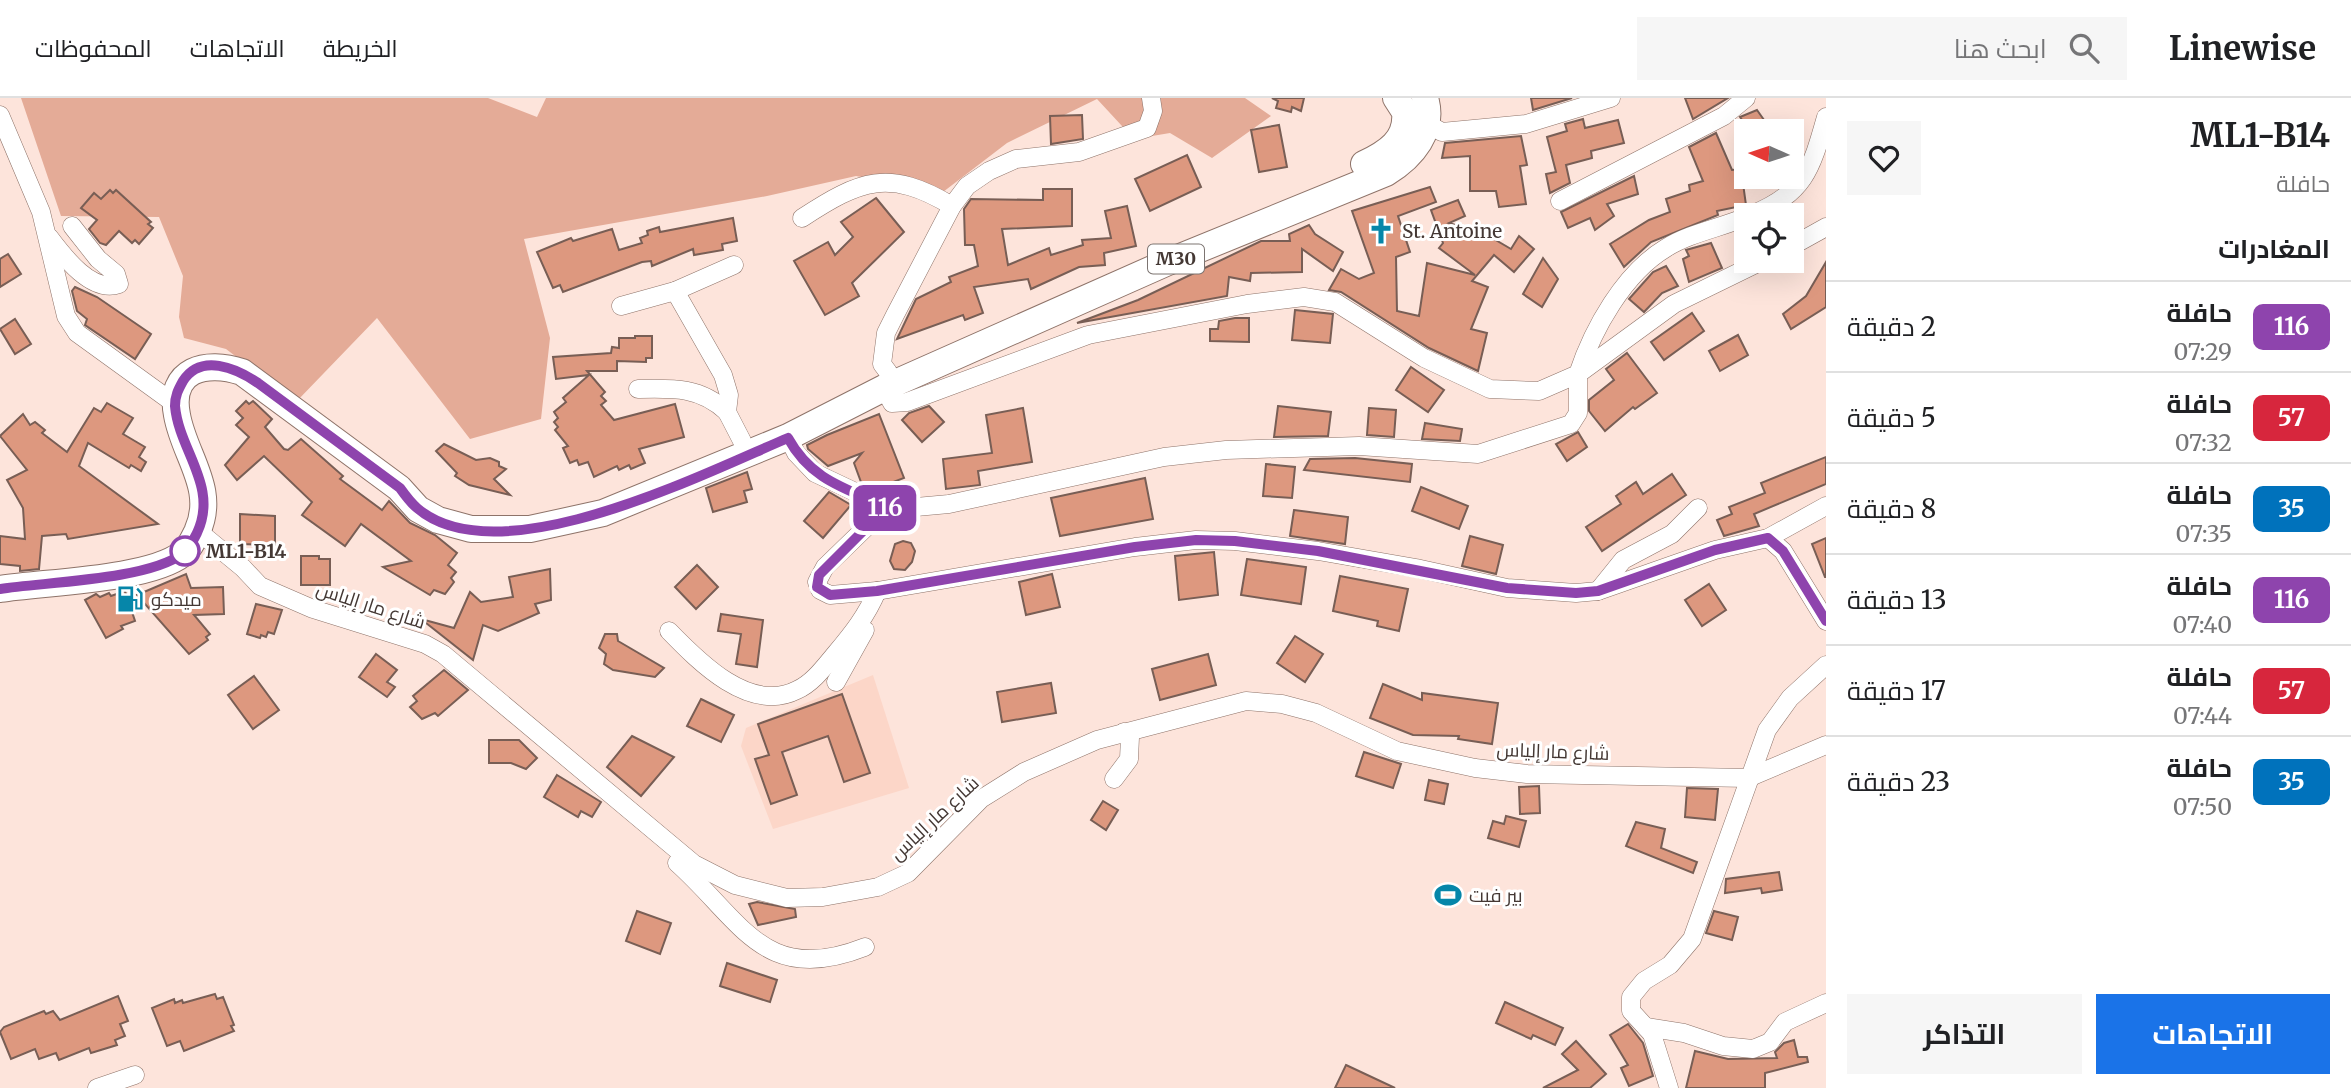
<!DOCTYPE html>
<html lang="ar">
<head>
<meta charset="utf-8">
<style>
  :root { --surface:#fff; --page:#f6f6f6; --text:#202124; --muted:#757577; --line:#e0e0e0; --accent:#1a73e8 }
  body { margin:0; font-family:Merriweather,Cairo,serif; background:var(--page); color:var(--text); direction:rtl; height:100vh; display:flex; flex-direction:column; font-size:26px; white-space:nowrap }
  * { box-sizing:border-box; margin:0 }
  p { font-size:23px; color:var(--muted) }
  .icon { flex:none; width:38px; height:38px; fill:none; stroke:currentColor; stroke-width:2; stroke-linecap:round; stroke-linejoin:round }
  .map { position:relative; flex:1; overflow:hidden; direction:ltr }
  .drawer { display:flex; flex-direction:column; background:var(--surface); width:525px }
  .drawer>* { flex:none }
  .badge { padding:0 14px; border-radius:10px; font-size:24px; line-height:46px }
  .needle { width:46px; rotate:273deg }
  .tools { position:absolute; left:1734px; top:21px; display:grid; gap:14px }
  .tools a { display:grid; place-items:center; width:70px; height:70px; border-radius:0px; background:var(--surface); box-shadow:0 7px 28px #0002; font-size:35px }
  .map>.badge { position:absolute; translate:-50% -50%; box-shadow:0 0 0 4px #fff }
  h2 { padding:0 21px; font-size:26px; line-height:63px }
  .round { display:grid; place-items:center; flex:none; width:74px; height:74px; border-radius:0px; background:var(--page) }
  .summary { display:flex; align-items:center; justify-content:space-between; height:119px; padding:0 21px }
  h1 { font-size:33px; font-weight:700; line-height:52px }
  .primary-button { display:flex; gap:14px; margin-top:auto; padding:14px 21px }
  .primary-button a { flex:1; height:80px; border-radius:0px; background:var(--accent); color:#fff; font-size:28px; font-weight:700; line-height:80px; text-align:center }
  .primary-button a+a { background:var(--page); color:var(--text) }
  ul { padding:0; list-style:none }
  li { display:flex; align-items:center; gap:21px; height:91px; padding:0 21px; border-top:2px solid var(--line) }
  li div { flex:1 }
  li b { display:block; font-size:26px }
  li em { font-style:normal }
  li .badge { min-width:77px; font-weight:700; text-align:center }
  header { display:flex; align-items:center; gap:42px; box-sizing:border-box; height:98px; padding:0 35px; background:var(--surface); border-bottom:2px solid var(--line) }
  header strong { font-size:33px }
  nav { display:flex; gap:38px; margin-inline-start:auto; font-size:24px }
  .search { width:490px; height:63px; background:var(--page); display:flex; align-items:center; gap:18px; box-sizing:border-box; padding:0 24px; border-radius:0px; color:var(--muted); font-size:26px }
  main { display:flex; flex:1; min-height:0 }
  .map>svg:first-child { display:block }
  .built { fill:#fcd6c8 }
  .green { fill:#e4ab97 }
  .building { fill:#dd987f; stroke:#785e55; stroke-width:2 }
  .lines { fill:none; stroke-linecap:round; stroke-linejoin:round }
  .minor-casing { stroke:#8e7369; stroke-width:19 }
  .highway-casing { stroke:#8e7369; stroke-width:28 }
  .minor { stroke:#fff; stroke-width:18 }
  .highway { stroke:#fff; stroke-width:26 }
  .line-casing { stroke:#fff; stroke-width:16 }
  .line { stroke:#8e44ad; stroke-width:10 }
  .stop-dot { fill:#fff; stroke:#8e44ad; stroke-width:3.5 }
  .labels { text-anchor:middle; stroke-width:6; stroke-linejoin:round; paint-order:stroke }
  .shield { fill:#fff; stroke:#7c7471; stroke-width:2 }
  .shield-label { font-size:18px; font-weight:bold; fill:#443834 }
  .poi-label { font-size:19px; fill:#443834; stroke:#fff; text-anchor:start }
  .stop-label { font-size:19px; font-weight:bold; fill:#443834; stroke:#fff; text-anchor:start }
  .street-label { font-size:19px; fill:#443834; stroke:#fff }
</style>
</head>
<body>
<header>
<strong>Linewise</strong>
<div class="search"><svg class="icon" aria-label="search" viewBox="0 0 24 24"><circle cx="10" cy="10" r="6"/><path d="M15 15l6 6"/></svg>ابحث هنا</div>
<nav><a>الخريطة</a><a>الاتجاهات</a><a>المحفوظات</a></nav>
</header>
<main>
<section class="drawer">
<div class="summary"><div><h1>ML1-B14</h1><p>حافلة</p></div><a class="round"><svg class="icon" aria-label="heart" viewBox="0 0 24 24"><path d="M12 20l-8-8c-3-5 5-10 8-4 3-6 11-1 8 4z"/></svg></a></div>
<h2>المغادرات</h2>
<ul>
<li><span class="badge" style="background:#8e44ad;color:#fff">116</span><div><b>حافلة</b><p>07:29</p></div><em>2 دقيقة</em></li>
<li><span class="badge" style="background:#d7263d;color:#fff">57</span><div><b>حافلة</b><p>07:32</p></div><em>5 دقيقة</em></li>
<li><span class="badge" style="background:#0072bc;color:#fff">35</span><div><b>حافلة</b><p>07:35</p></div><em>8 دقيقة</em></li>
<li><span class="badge" style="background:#8e44ad;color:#fff">116</span><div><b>حافلة</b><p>07:40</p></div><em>13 دقيقة</em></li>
<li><span class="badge" style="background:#d7263d;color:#fff">57</span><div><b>حافلة</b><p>07:44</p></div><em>17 دقيقة</em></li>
<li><span class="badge" style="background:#0072bc;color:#fff">35</span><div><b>حافلة</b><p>07:50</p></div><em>23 دقيقة</em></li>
</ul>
<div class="primary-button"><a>الاتجاهات</a><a>التذاكر</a></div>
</section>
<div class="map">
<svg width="1826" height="990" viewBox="0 0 1826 990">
  <rect width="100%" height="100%" fill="#fde4db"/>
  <path class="built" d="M873,577L909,690L773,731L741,648L746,630Z"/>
  <path class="green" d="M21,0H488L537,19L546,0H1245L1271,18L1212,60L1170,35L1134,41L1097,1L1007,45L943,94L856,78L767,98L524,141L550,240L541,321L470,341L377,220L296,304L226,251L184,240L179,219L183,178L159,119L61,118Z"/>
  <g class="building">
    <path d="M1272,0H1304L1301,13L1292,9L1291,14L1276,10L1278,3Z"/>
    <path d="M1531,0H1572L1533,12Z"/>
    <path d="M1685,0H1728L1693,21Z"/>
    <path d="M1757,12L1769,29L1750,33L1740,19Z"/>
    <path d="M1082,17L1083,41L1051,46L1050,18Z"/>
    <path d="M1583,21L1585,30L1618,22L1624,45L1591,53L1592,60L1566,67L1570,85L1550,95L1546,76L1556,74L1547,39L1567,33L1565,26Z"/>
    <path d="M1279,27L1287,69L1259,74L1251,32Z"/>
    <path d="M1716,35L1732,72L1741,71L1746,107L1717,113L1718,117L1651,144L1624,169L1610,146L1649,122L1670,114L1666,101L1690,93L1689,87L1703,83L1689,49Z"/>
    <path d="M1521,38L1527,67L1520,68L1526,106L1499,109L1496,93H1470V58L1442,60L1445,45Z"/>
    <path d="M1187,57L1201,89L1150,113L1135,81Z"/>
    <path d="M1634,78L1638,96L1607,106L1614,118L1595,132L1590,120L1568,130L1561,114Z"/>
    <path d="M1430,89L1436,104L1398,118L1410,154L1396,159L1397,213L1419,218L1427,165L1475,177L1439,150L1443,145L1431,112L1458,102L1465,118L1449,125L1487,137L1511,151L1519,138L1534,151L1514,174L1494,157L1472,183L1488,189L1471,231L1487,235L1478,273L1429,250L1341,194L1329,192L1341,171L1359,181L1374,175L1352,113Z"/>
    <path d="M1043,91H1072V128L1002,131L1008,167L1049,150L1051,157L1083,147L1082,142L1111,140L1105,113L1127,108L1136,148L1104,155L1105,167L1079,169L1031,191L1028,181L974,189L983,215L965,222L963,217L897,241L916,201L951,184L949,179L978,168L974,147H965L964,111L971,101L1043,102Z"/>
    <path d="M110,92L113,95L116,92L151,124L148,126L153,130L139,146L135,142L132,145L119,133L106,147L100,145L89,131L97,122L81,110L94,95L101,101Z"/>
    <path d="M876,100L904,134L852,185L859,198L825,217L794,163L828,144L835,157L853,139L841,124Z"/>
    <path d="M733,120L737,143L722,146L723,152L694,157L693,151L652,168L651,163L642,164L563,194L560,187L553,190L537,154L571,140L573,143L612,131L619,152L642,145L640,140L648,137L647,133L659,129L660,134Z"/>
    <path d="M1309,127L1315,136L1343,154L1333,173L1302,151V174L1251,175L1250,183L1229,179L1227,198L1077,225L1138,202L1261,143H1290L1289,136Z"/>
    <path d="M1711,145L1722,170L1689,184L1683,161L1689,158L1686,152Z"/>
    <path d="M8,156L21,176L0,189V161Z"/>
    <path d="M1543,160L1558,181L1542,209L1523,196Z"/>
    <path d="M1826,164V209L1791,231L1783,216L1806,198Z"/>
    <path d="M1666,168L1678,188L1662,195L1644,214L1629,201L1653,174Z"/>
    <path d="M75,189L97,199L151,236L135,261L85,227L87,221L77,213L72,193Z"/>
    <path d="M1295,212L1333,216L1330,245L1292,242Z"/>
    <path d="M1692,215L1704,233L1664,262L1651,244Z"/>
    <path d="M1235,220H1249V244L1210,243V231H1218L1219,223Z"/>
    <path d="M15,221L31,246L15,256L0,231Z"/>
    <path d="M1738,237L1748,257L1720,273L1709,253Z"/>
    <path d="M635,238H652V260H646V264L617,263V273H587L605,294L601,298L606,303L601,307L614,322L675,306L684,339L639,351L645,365L631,371L629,367L619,372L617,368L594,379L588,364L579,367L577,362L570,365L563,350L568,348L555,332L558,329L554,324L558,320L554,314L566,304L563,300L589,277L556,281L553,259L611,255L612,249L619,250V240H635Z"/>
    <path d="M1627,255L1657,295L1635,311L1633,309L1605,333L1589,313V302L1614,282L1606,271Z"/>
    <path d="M1411,269L1444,292L1428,314L1396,292Z"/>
    <path d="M246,303L249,306L253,303L272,321L265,329L284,351L288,352L301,341L343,378L340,381L382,412L389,403L410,425L435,437L457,455L448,467L456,474L451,480L454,484L445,496L434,492L430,497L383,469L411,463L361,426L345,448L302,417L312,404L264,358L237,382L225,367L249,339L236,327L243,320L236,313Z"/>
    <path d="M107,305L133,320L123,336L145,349L139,359L146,364L141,373L131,367L129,370L88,345L79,368L158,426L68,441L66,436L42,438L39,471L20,473V468L0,466V438L25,441L23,410L7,382L27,372L0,338L23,316L30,327L35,324L45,332L42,335L67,354L94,310L101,314Z"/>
    <path d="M929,308L944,324L922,344L902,322L909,315Z"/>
    <path d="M1278,308L1331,314L1328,338L1274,339Z"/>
    <path d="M1023,310L1032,364L978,373L980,387L946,391L943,361L992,355L986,317Z"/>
    <path d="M1369,310L1396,312L1394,339L1367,337Z"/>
    <path d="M879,316L904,380L875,391L861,384L854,365L862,355L828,368L808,351L807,347L827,337Z"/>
    <path d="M1425,325L1462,331L1460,343L1422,341Z"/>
    <path d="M1578,334L1587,349L1567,363L1556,346Z"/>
    <path d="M444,346L476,362L490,360L499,364V368L506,371L494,381L510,397L469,387L455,378L457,375L436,353Z"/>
    <path d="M1826,359V386L1754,416L1759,428L1724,438L1717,422L1732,416L1729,409L1765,395L1761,385Z"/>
    <path d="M1355,360L1412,366L1410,384L1304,372L1310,361Z"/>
    <path d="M1266,366L1295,369L1292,400L1263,398Z"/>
    <path d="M747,374L752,391L744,393L747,404L713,414L706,390Z"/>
    <path d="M1672,376L1686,397L1602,453L1586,429L1621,406L1616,398L1636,384L1643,396Z"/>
    <path d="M1145,380L1153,421L1060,438L1051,400Z"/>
    <path d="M1421,389L1468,408L1459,431L1412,413Z"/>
    <path d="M829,394L851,407L823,440L804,423Z"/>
    <path d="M1294,412L1348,419L1345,446L1290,438Z"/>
    <path d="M240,416L275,418V447L240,446Z"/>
    <path d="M1470,438L1503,447L1496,476L1462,468Z"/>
    <path d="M1826,440V479H1825L1812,446Z"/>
    <path d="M903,443L911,445L915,453L912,464L905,472L894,471L890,463L895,446Z"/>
    <path d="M1214,454L1218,497L1179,502L1175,458Z"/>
    <path d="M301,458H319V461H330V487H301Z"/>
    <path d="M1247,461L1306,469L1301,506L1241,497Z"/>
    <path d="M697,467L718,489L696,511L675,489Z"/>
    <path d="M550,471L551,502L535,506L539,515L498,533L483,527L473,562L421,521L454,530L470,494L481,504L513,499L509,479Z"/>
    <path d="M186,476L191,490L223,489L224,516L194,517L210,536L206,539L208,542L189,556L137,497Z"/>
    <path d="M1052,476L1060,509L1026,517L1019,484Z"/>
    <path d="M1340,478L1408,491L1399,533L1377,528L1378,523L1333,513Z"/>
    <path d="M1709,486L1726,512L1702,528L1685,502Z"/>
    <path d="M125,493L135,523L121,528L123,531L106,540L85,502L96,496L100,499L109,495L111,498Z"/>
    <path d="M256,506L282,512L274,536L268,534L266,539L261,537L260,540L247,536Z"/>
    <path d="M721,516L763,522L757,569L736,566L741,536L718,533Z"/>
    <path d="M605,536H617L618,543L664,570L655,579L613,572L604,566L606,556L599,550Z"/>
    <path d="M1295,538L1323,556L1305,584L1277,565Z"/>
    <path d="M376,556L397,572L387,584L395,589L387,599L359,579Z"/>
    <path d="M1208,556L1216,587L1160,602L1152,571Z"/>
    <path d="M444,572L468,592L438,618L435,615L422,621L410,609L417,603L413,598Z"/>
    <path d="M254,578L279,612L253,631L228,597Z"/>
    <path d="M1051,585L1056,615L1002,624L997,594Z"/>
    <path d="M1383,586L1422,602V595L1498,605L1492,646L1458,641L1459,638L1413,637L1370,620Z"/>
    <path d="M842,596L870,675L844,684L828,638L782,654L797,697L771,706L755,661L769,657L758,626Z"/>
    <path d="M701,601L734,617L721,644L687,628Z"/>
    <path d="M632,638L674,659L641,698L607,669Z"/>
    <path d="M489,642H519L537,660L526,671L511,665H489Z"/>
    <path d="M1364,654L1401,666L1393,690L1356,678Z"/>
    <path d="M557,677L601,704L592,719L581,713L578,719L544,699Z"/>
    <path d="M1429,682L1448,686L1444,706L1425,702Z"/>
    <path d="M1539,688L1540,715L1520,716L1519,689Z"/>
    <path d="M1687,690L1718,691L1715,722L1685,719Z"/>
    <path d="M1103,703L1118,712L1106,732L1091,722Z"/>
    <path d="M1506,718L1526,723L1519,749L1488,740L1493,723L1504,726Z"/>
    <path d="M1636,724L1665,731L1661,750L1697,764L1693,775L1626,748Z"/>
    <path d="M1779,774L1782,792L1762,795L1761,790L1725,795L1726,781Z"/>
    <path d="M757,804L795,811L796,819L758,827L749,806Z"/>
    <path d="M637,813L671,825L660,856L626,843Z"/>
    <path d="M1714,813L1738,819L1732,842L1706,835Z"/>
    <path d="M727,865L777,882L770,904L720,888Z"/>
    <path d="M215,896L217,901L223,899L234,927L231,928L234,933L184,953L180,943L167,948L152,910L174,901L175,905L182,902L183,905Z"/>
    <path d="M118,898L128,923L120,926L125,938L115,942L117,947L91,955L89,950L59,962L56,955L39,961L35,951L11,961L0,934L4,929L44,913L46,916L53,913L60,922Z"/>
    <path d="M1505,904L1563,930L1555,947L1533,937L1531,941L1496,925Z"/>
    <path d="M1628,926L1643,945L1653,978L1629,988L1621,970L1628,967L1610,937Z"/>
    <path d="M1794,942L1798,959H1807L1808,964L1765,975V990H1686L1695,953L1728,961L1777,960L1775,954L1784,945Z"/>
    <path d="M1576,943L1606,976L1590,990H1543L1578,972L1562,956Z"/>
    <path d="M1346,967L1395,990H1335Z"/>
  </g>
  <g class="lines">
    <g class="minor-casing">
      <g id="minor">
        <path d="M0,17L41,114L66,218L77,235L175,306"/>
        <path d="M1427,26L1442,34L1526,26L1611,0"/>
        <path d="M1560,103L1724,18L1746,0"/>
        <path d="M1751,117C1805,95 1811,72 1826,19"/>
        <path d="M802,120C860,82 889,70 952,108"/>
        <path d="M49,139C64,159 92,196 119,186L116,176L98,161L72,128"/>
        <path d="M1792,148L1826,129"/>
        <path d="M675,193L723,277L729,297L727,314L742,343"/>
        <path d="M621,208L675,193L734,167"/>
        <path d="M888,274L882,266L886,235L895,217L952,108L967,88L989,73L1016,61L1079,54L1147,30L1153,13L1151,0"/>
        <path d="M884,290L892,305L907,304L1088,237L1247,206L1304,199L1335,204L1424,260L1490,291L1539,293L1578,276C1593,231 1624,175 1666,150C1690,135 1720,130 1746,119"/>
        <path d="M638,291C674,290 701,289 727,314"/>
        <path d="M788,339L796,355L815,375L887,409H916L949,406L1164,359L1226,352L1359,348L1478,356L1571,326L1578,315V276L1674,206L1762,163"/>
        <path d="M887,409L825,469L817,484L820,492L830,497L877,493L1135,449L1196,442L1235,443L1318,453L1416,470L1507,490L1576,495L1598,493L1715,452L1768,440L1826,408"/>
        <path d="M198,433L243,470L260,488L313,511L425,546L443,556L694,766L735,787L787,800L823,799L878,789L908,775L981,701L1024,674L1097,642L1246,603L1282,606L1316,615L1397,653L1475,670L1527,676L1748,680L1826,647"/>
        <path d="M1768,440L1783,453L1826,523"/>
        <path d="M1598,493L1623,462L1672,436L1698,410"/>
        <path d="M669,533C699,564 750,616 797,592C813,585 825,568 836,555C852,536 867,517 877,493"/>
        <path d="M836,584L865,532"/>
        <path d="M1114,681L1129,661L1130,639L1124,634"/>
        <path d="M677,765C742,823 764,889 865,849"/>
        <path d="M1646,929L1684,935L1723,948L1753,951L1770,944L1785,924L1826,905"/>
        <path d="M97,990L135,977"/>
        <path d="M1669,990L1652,936L1631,913V899L1644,883L1670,867L1692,841L1767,632L1790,600L1826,567"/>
      </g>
    </g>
    <g class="highway-casing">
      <g id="highway">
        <path d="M1364,66C1387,55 1408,42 1405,14L1396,0"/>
        <path d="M0,491C44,484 149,482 182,456C190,450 193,442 197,434C217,391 184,358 177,317C168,271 206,262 242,274L399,390L418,411L438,422L471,431H530L603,415L788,339L884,290L1168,164L1386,75C1412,59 1435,33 1425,0"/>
      </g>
    </g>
    <use href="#minor" class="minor"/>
    <use href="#highway" class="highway"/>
  </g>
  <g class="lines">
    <g class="line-casing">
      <path id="line" d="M0,491C45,484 147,482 182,456C189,451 193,443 197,435C219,388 179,353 175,308C175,298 178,292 183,283C201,255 236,270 258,285L400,390C405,397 411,405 417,410C498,480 705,375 788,340C811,382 845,390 887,409L819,477L817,489L830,497L877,493L1135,449L1196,442L1235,443L1318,453L1507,490L1576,495L1598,493L1715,452L1768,440L1783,453L1826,523"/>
    </g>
    <use href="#line" class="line"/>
  </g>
  <defs>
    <g id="church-bare" transform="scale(2.1)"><path d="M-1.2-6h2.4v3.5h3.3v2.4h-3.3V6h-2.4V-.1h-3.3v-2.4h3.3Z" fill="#0686a9" stroke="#fff" stroke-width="2.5" paint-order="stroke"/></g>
    <g id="fuel-bare" transform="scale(2.1)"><path d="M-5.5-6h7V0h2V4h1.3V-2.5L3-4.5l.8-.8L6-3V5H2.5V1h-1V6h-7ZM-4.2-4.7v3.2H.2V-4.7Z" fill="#0686a9" stroke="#fff" stroke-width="2.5" paint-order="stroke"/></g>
    <g id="stadium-bare" transform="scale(2.1)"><path d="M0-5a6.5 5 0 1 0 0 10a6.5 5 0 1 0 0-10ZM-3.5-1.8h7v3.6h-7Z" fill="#0686a9" stroke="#fff" stroke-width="2.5" paint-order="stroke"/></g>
  </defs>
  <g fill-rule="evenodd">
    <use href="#church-bare" x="1381" y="133"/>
    <use href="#fuel-bare" x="130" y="501"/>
    <use href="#stadium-bare" x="1448" y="797"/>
  </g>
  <circle class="stop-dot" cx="185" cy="453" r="14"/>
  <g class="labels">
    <rect class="shield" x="1148" y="146.5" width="56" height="29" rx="5"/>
    <g class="shield-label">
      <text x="1176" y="167">M30</text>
    </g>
    <g class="poi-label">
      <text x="1402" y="140">St. Antoine</text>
      <text x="151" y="508">ميدكو</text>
      <text x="1469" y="804">بير فيت</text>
    </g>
    <g class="stop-label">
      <text x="206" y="460">ML1-B14</text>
    </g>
    <g class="street-label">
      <text transform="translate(371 507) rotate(18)" y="7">شارع مار إلياس</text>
      <text transform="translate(1553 653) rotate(2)" y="7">شارع مار إلياس</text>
      <text transform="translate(934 720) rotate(-43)" y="7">شارع مار إلياس</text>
    </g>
  </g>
</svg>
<div class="tools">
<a><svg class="needle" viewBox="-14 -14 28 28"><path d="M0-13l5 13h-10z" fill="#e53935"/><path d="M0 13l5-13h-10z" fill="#757577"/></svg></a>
<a><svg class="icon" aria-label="locate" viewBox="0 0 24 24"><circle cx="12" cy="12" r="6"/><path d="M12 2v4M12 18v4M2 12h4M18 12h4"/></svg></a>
</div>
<b class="badge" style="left:885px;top:410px;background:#8e44ad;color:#fff">116</b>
</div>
</main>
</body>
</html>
